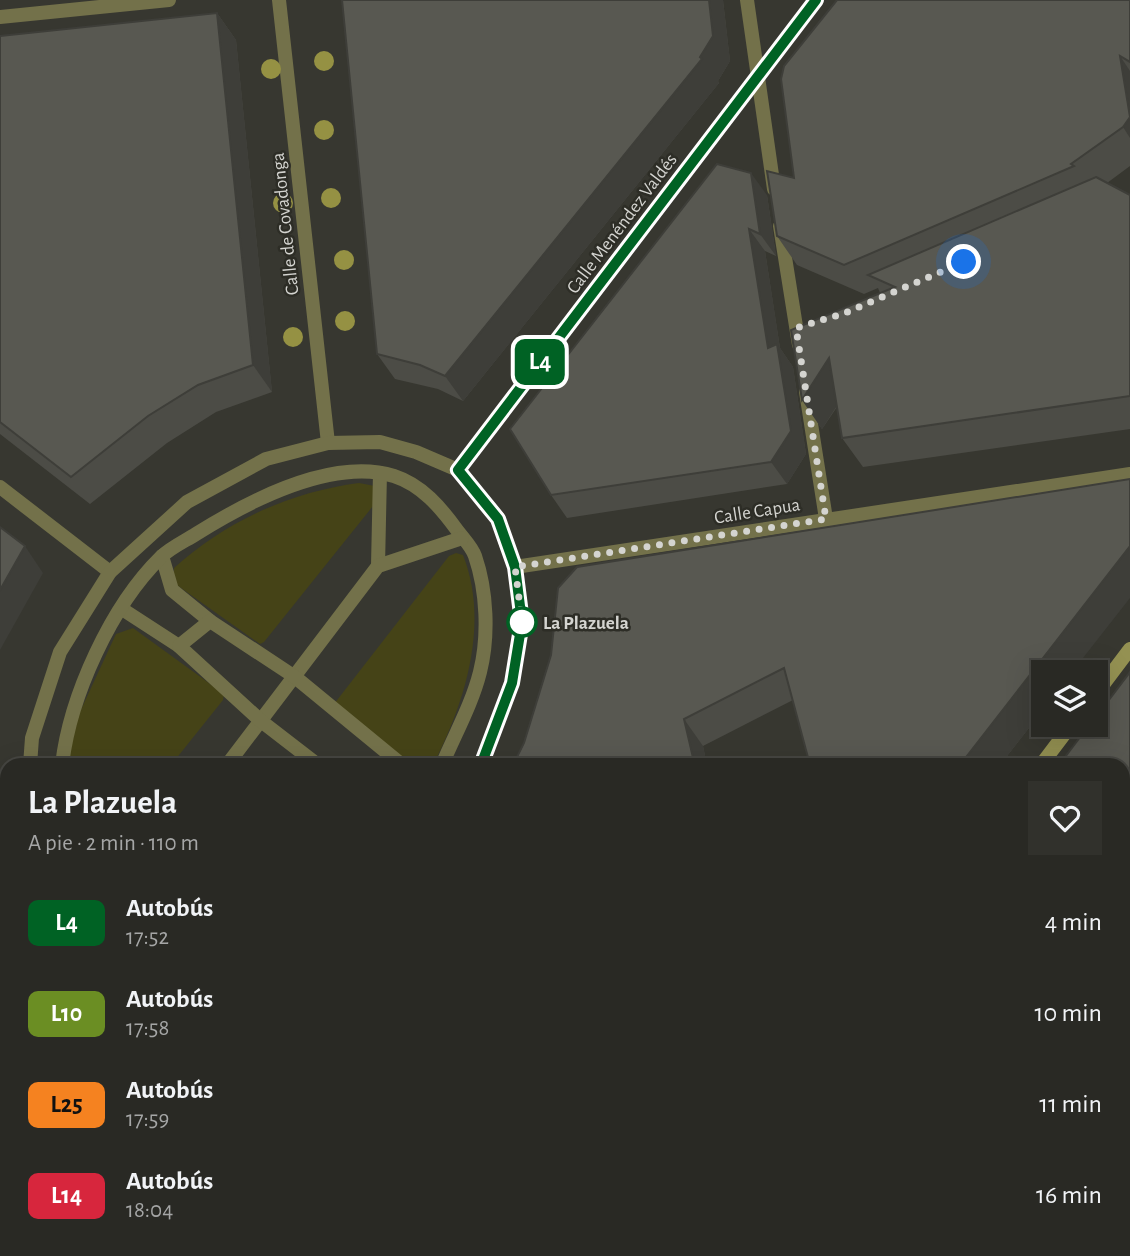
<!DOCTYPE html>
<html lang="es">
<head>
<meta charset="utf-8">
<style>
  :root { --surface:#292924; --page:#31312c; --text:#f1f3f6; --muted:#a5a6a6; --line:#454541 }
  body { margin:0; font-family:"Alegreya Sans",sans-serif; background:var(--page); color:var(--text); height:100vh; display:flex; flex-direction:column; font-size:26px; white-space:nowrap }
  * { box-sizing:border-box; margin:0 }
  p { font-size:23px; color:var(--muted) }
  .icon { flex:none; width:38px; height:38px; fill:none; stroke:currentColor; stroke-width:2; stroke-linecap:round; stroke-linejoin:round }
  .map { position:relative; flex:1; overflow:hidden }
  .panel { position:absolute; left:0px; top:758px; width:1130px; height:499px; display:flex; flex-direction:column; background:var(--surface); border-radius:21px 21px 0 0; box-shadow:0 7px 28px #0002,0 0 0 2px var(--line) }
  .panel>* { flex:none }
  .badge { padding:0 14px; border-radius:10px; font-size:24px; line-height:46px }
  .controls { position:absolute; left:1031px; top:660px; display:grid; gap:14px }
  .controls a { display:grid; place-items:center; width:77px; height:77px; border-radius:0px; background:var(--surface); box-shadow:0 7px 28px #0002,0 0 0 2px var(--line); font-size:35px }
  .you { position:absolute; width:35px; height:35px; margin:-18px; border:5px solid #fff; border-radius:50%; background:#1a73e8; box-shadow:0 0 0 10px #1a73e833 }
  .map>.badge { position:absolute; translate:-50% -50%; box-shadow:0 0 0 4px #fff }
  .round { display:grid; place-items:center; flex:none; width:74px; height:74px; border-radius:0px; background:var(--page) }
  .overview { display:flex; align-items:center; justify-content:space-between; height:119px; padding:0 28px }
  h1 { font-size:33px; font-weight:600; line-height:52px }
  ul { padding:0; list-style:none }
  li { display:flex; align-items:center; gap:21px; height:91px; padding:0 28px }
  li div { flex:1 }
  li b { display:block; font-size:26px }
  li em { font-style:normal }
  li .badge { min-width:77px; font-weight:700; text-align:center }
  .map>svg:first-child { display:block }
  .green { fill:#454317 }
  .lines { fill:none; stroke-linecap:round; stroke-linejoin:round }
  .street { stroke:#73714a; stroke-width:14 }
  .secondary { stroke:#949152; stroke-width:14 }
  .tree { fill:#959143 }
  .wall { fill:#4c4c46 }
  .shaded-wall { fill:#3e3e39 }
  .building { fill:#585851; stroke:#3e3e39; stroke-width:2 }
  .line-casing { stroke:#fff; stroke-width:16 }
  .line { stroke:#006224; stroke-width:10 }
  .walk { stroke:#d4d4d0; stroke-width:7; stroke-dasharray:0 12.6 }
  .stop-dot { fill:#fff; stroke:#006224; stroke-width:3.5 }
  .labels { text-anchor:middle; stroke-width:5; stroke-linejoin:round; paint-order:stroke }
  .street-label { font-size:19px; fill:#d4d4d0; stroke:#2d2d26 }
  .stop-label { font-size:19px; font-weight:bold; fill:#d4d4d0; stroke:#2d2d26; text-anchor:start }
</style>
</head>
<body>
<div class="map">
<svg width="1130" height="1256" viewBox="0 0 1130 1256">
  <rect width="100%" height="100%" fill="#373730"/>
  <g class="green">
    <path d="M359,483L375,486L377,501L264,642L260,644L174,583V568C226,521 290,492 359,483Z"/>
    <path d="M456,553L463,555C490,624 465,702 433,765H414L336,710L334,704L449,556Z"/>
    <path d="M133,628L224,694L223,700L171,765H67L78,716L116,634Z"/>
  </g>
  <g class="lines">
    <g class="street">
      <path d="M279,0L328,443"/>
      <path d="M747,0L774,189"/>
      <path d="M0,17L169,0"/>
      <path d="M780,226L799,345"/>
      <path d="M806,392L826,519"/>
      <path d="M0,487L110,572"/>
      <path d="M162,556L172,590L210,621"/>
      <path d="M378,566L380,473"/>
      <path d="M515,567L1130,474"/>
      <path d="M122,609L179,646"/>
      <path d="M30,765L32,738L60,652L110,572L187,502L266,459L328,443L380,442L416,452L458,470"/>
      <path d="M62,765C70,696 111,606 161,557C170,548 185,541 196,534C247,502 332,457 394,476C422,485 441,508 457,530C463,538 472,547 475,556C487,591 489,636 480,672C472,704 455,734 442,765"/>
      <path d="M227,765L378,566L462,538"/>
      <path d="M318,765L261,721L179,646L210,621L295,677L402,765"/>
      <path d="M0,829L7,828"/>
      <path d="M251,1250L253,1256"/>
    </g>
    <g class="secondary">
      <path d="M1096,694L1130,649"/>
      <path d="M481,765L512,683L522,622L515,567L498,518L458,470L816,0"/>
      <path d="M1041,765L1072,724"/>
      <path d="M1124,905L1130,910"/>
      <path d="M0,1057L7,1048"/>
      <path d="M659,1256L665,1250"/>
    </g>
  </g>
  <g class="tree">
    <circle cx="324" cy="61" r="10"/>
    <circle cx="271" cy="69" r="10"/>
    <circle cx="324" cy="130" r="10"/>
    <circle cx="331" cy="198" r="10"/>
    <circle cx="283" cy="203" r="10"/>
    <circle cx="344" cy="260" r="10"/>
    <circle cx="345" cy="321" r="10"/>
    <circle cx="293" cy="337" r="10"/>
  </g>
  <g class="wall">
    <path d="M342,0H723L730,61L718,81L719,83L463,401L438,389L395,379L377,354Z"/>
    <path d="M1130,0V166L1107,183L1130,195V429L863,467L842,438L837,407L822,429L802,400L880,293L878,288L864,294L797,265L777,236L794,178Z"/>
    <path d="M217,13L236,40L272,392L216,412L167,443L90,504L0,434V36Z"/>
    <path d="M767,195L776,256L765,251L780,348L793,367L806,454L787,484L567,518L551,495Z"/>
    <path d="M558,588L1043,710L1000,765H810L793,700L703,746L707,765H513L524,743L551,655Z"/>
    <path d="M1130,672V857L1124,852V765Z"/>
  </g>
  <g class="shaded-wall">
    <path d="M709,0H723L730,61L718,81L719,83L463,401L445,376L700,57Z"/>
    <path d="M217,13L236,40L272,392L253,365Z"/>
    <path d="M1120,56L1130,71V116Z"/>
    <path d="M1130,117V138L1123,127Z"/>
    <path d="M751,173L767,195L776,256L760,234Z"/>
    <path d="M749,229L765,251L780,348L793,367L806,454L787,484L771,462L768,348Z"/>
    <path d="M829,358L849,387L822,429L802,400Z"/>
    <path d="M25,546L43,573L0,650V590Z"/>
    <path d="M1130,546V598L1072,672H1043V710L1000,765H960Z"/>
    <path d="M684,719L703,746L707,765H696L694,762Z"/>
    <path d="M0,923L7,934V974L0,982Z"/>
    <path d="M202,1250H213L214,1256H203Z"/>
    <path d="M586,1250H619L614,1256H581Z"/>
  </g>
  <g class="building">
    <path d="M342,0H709L713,36L700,57L702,59L445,376L420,365L377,354Z"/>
    <path d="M837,0H1130V62L1120,56L1130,117L1123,127L1071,164L1074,166L844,265L777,236L767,171L794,178L781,79L784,66Z"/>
    <path d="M217,13L253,365L198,385L148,416L71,477L0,422V36Z"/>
    <path d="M717,164L751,173L760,234L749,229L768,348L777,344L791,431L771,462L551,495L510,429Z"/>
    <path d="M1096,177L1130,195V396L842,438L829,358L802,400L791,330L895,287L868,275Z"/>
    <path d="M1130,479V546L960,765H810L784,668L684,719L694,762L676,765H513L524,743L551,655L558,588L577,567Z"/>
    <path d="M0,527L25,546L0,590Z"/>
    <path d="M1130,672V844L1124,839V765H1059L1090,724H1096V717Z"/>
    <path d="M1124,937L1130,942V1256H676L681,1250H1124Z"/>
    <path d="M7,1092V1250H202L203,1256H0V1101Z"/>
    <path d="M276,1250H586L581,1256H277Z"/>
  </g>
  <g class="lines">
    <g class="line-casing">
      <path id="line" d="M481,765L512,683L522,622L515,567L498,519L458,470L816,0"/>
    </g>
    <use href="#line" class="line"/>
    <path class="walk" d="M522,622L515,567L826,519L796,328L845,313L964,262"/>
  </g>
  <circle class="stop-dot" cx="522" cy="622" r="14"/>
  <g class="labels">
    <g class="street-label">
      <text transform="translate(621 223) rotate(-53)" y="7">Calle Menéndez Valdés</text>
      <text transform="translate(284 224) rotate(-96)" y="7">Calle de Covadonga</text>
      <text transform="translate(757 510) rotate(-9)" y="7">Calle Capua</text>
    </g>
    <g class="stop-label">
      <text x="543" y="629">La Plazuela</text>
    </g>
  </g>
</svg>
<div class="controls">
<a><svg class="icon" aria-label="layers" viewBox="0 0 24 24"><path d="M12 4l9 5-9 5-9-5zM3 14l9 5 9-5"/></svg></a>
</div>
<div class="you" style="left:964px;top:262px"></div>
<b class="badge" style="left:540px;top:362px;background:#006224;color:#fff">L4</b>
<section class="panel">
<div class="overview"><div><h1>La Plazuela</h1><p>A pie · 2 min · 110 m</p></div><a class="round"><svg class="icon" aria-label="heart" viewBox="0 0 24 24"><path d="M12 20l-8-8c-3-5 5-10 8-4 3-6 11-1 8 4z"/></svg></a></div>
<ul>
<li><span class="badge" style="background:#006224;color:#fff">L4</span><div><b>Autobús</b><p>17:52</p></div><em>4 min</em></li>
<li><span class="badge" style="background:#6b8e23;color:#fff">L10</span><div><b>Autobús</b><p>17:58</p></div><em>10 min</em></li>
<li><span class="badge" style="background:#f58220;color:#111">L25</span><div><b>Autobús</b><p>17:59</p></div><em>11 min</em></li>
<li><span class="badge" style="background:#d7263d;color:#fff">L14</span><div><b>Autobús</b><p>18:04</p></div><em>16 min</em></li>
</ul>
</section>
</div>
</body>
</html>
